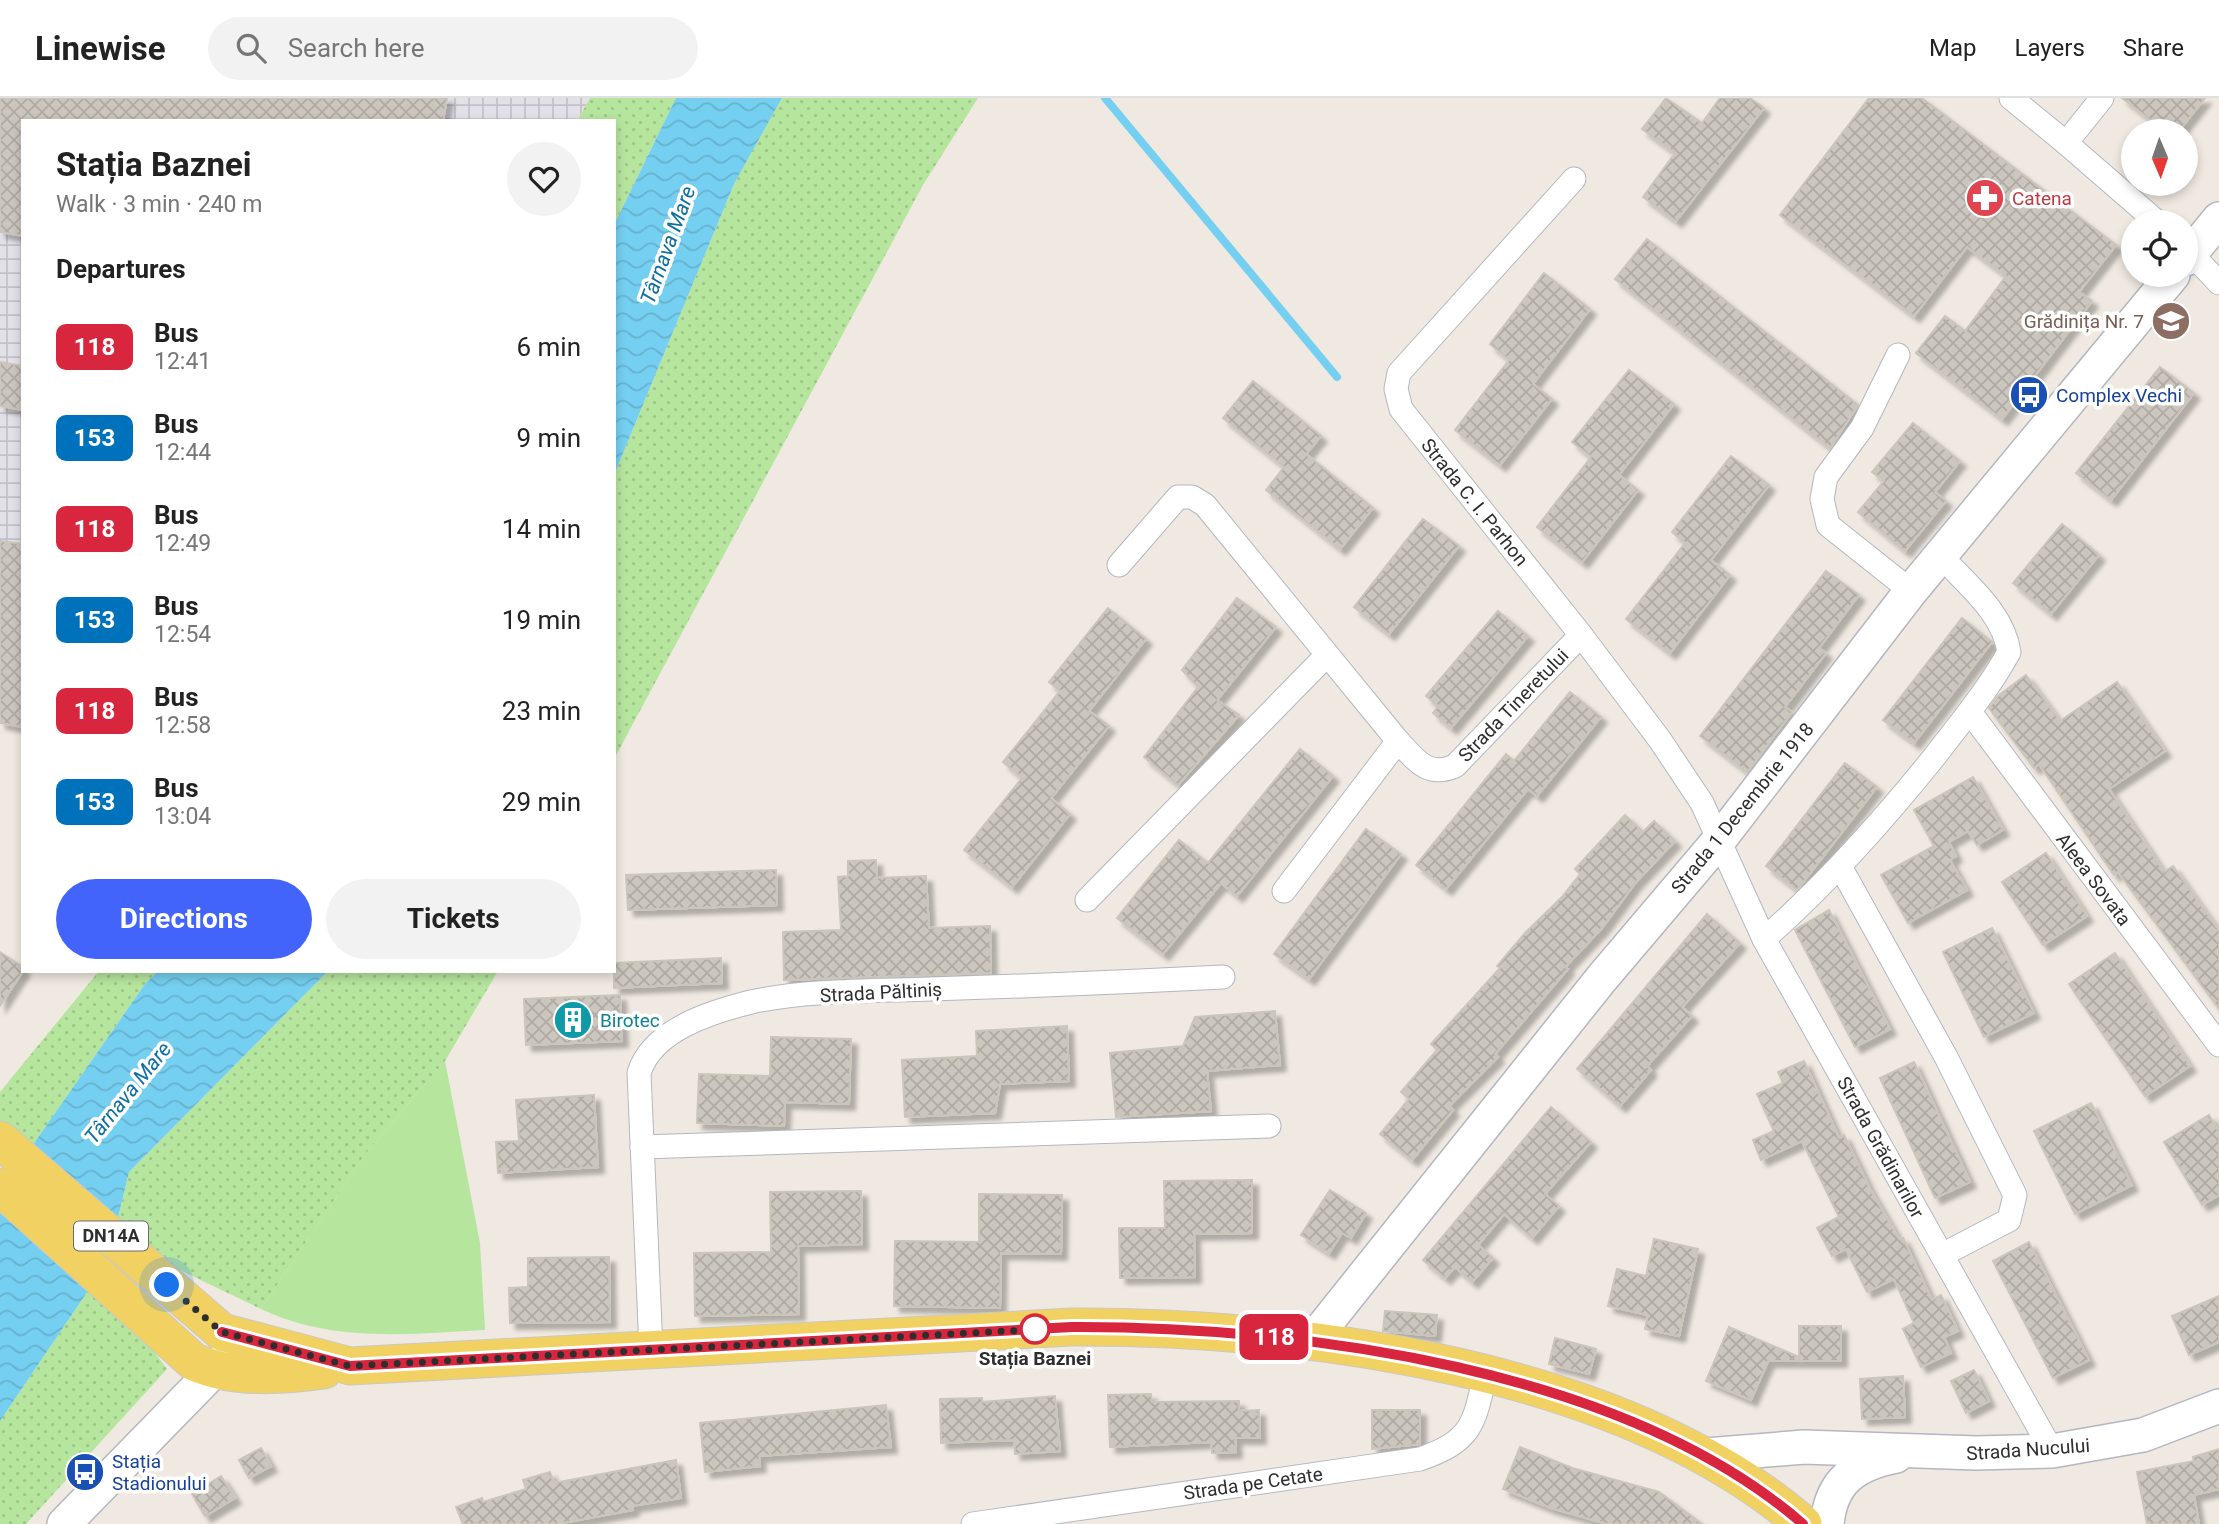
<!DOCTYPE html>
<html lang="en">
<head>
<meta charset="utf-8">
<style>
  :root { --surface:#fff; --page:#f2f2f2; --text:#222; --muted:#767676; --line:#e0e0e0; --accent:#4264fb }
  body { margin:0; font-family:Roboto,sans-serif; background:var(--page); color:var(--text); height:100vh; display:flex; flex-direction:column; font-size:26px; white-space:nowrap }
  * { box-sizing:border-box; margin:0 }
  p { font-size:23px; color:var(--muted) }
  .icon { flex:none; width:38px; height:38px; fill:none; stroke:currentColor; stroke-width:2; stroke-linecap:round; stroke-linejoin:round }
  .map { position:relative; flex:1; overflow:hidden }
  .details { position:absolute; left:21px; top:21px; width:595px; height:854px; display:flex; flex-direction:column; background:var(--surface); border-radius:0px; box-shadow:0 4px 10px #0003 }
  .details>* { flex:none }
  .badge { padding:0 14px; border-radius:10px; font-size:24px; line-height:46px }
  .needle { width:46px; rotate:178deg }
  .buttons { position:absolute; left:2121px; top:21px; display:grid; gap:14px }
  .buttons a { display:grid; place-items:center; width:77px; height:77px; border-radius:50%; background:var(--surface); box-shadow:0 4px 10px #0003; font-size:35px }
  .you { position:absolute; width:35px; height:35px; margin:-18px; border:5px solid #fff; border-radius:50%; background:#1a73e8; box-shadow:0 0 0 10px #1a73e833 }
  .map>.badge { position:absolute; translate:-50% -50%; box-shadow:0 0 0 4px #fff }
  h2 { padding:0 35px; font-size:26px; line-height:63px }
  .round { display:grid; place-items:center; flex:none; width:74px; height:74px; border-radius:37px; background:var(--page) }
  .headline { display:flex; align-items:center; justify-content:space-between; height:119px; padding:0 35px }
  h1 { font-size:33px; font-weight:700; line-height:52px }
  .action { display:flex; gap:14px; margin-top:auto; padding:14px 35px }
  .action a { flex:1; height:80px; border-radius:42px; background:var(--accent); color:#fff; font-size:28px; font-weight:700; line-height:80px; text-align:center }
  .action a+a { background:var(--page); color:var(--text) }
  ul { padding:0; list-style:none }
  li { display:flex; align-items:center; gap:21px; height:91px; padding:0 35px }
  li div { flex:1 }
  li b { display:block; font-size:26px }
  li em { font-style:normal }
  li .badge { min-width:77px; font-weight:700; text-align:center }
  header { display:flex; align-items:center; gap:42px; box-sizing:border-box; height:98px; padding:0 35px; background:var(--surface); border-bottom:2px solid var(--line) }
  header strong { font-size:33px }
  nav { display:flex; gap:38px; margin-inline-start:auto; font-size:24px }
  .search { width:490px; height:63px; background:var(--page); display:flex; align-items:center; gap:18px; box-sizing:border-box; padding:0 24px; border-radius:38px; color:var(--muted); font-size:26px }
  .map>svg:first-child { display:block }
  .industrial { fill:url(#industrial-grid) }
  .grass { fill:url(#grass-dots) }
  .park { fill:#b6e59e }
  .water { fill:url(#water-waves) }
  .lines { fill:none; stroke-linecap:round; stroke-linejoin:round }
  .stream { stroke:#75cff0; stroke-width:8 }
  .building { fill:url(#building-cross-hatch); stroke:#cbc5ba; stroke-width:2; filter:url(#shadow) }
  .street-casing { stroke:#b4b7c1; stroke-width:25 }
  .secondary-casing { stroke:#b4b7c1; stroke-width:36 }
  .primary-casing { stroke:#c9c9c9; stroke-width:39 }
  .street { stroke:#fff; stroke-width:23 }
  .secondary { stroke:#fff; stroke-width:33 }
  .primary { stroke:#f2d163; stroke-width:37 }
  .line-casing { stroke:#fff; stroke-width:16 }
  .line { stroke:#d7263d; stroke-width:10 }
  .walk { stroke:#2e2e2e; stroke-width:7; stroke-dasharray:0 12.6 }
  .stop-dot { fill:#fff; stroke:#d7263d; stroke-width:3.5 }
  .labels { text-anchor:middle; stroke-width:7; stroke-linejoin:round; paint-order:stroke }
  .shield { fill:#fff; stroke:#6d6d6d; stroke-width:2 }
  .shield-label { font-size:18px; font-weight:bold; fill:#2e2e2e }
  .health-label { font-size:19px; fill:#be3a42; stroke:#fff; text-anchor:start }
  .education-label { font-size:19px; fill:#785e54; stroke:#fff; text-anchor:end }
  .transit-label { font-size:19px; fill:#164399; stroke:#fff; text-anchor:start }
  .street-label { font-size:19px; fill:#2e2e2e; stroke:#fff }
  .culture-label { font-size:19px; fill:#0d838f; stroke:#fff; text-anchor:start }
  .stop-label { font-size:19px; font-weight:bold; fill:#2e2e2e; stroke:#fff }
  .water-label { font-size:21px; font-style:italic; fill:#0d6fa3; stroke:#fff }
</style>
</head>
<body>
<header>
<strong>Linewise</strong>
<div class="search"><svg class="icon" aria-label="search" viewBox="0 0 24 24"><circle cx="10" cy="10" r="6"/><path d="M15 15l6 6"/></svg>Search here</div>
<nav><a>Map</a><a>Layers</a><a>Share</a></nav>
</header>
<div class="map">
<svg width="2219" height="1426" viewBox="0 0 2219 1426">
  <defs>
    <pattern id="industrial-grid" width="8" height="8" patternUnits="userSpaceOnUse" patternTransform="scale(1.75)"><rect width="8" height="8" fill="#e3e1e8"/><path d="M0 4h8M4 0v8" fill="none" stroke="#c3c1c7"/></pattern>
    <pattern id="grass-dots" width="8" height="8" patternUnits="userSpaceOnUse" patternTransform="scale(1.75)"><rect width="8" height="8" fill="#b6e59e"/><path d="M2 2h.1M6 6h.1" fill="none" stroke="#9dc588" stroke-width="1.8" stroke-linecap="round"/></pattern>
    <pattern id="water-waves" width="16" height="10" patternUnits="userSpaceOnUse" patternTransform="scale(1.75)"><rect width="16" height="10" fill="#75cff0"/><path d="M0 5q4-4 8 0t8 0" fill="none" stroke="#66b2ce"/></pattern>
    <pattern id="building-cross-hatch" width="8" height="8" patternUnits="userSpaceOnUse" patternTransform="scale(1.75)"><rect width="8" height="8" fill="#cbc7bf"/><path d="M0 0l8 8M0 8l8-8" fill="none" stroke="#afaba4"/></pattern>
    <filter id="shadow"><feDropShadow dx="6" dy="6" stdDeviation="2" flood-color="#0004"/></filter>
  </defs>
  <rect width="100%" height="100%" fill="#efe9e1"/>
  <path class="industrial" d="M0,0H590L577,23H23V629L0,625Z"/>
  <g class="grass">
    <path d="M590,0H676L614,127V23H577Z"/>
    <path d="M782,0H978L923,87L614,661V377L734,86Z"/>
    <path d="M99,873H158L145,886L23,1061L0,1042V994Z"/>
    <path d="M328,873H498L445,963L363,1059L261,1211L113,1140L129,1074Z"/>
    <path d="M98,1178L167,1271L26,1426H0V1323Z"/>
  </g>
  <path class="park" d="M445,963L480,1145L485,1232C409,1236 332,1245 261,1211L363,1059Z"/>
  <g class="water">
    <path d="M676,0H782L734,86L614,377V127Z"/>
    <path d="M158,873H328L129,1074L113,1140L23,1061L145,886Z"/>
    <path d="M0,1105L98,1178L0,1323Z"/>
  </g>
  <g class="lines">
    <path class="stream" d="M1105,0L1337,279"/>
  </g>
  <g class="building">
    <path d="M0,0H447L443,23H23V138L0,134Z"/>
    <path d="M1666,0L1702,25L1720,0H1750L1764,10L1676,123L1643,99L1675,55L1642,31Z"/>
    <path d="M1869,0H1922L2116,147L2079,194L2092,203L2002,321L1916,255L1945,218L1965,233L2006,178L1967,149L1914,218L1780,117Z"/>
    <path d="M2122,0H2205L2179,33H2165Z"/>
    <path d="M1647,141L1858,307L1830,350L1615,181Z"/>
    <path d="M1544,175L1590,211L1533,286L1552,301L1500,367L1455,332L1509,262L1490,246Z"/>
    <path d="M0,264L23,268V312L0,308Z"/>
    <path d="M2160,269L2194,295L2111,402L2076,375Z"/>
    <path d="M1629,272L1674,306L1619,377L1638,392L1582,464L1537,429L1591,359L1572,344Z"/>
    <path d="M1253,283L1321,338L1306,356L1373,410L1340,451L1266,392L1284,369L1223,320Z"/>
    <path d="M1913,325L1960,363L1935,394L1946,403L1905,453L1858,414L1884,383L1872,374Z"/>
    <path d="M1731,358L1769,387L1711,462L1730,477L1670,555L1626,521L1685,445L1672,434Z"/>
    <path d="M1423,421L1459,448L1389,536L1354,509Z"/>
    <path d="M2062,426L2099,457L2051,516L2013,485Z"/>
    <path d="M0,443L23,446V629L0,625Z"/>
    <path d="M1826,473L1859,497L1819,550L1826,555L1785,609L1792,614L1747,674L1700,638Z"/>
    <path d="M1237,500L1276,529L1217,602L1239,617L1178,687L1144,659L1198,589L1182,572Z"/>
    <path d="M1108,510L1146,541L1089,613L1109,628L1051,700L1070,716L1012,789L964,752L1022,680L1003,664L1060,593L1049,584Z"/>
    <path d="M1498,513L1528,538L1451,630L1433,615L1438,608L1426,598Z"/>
    <path d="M1962,520L1992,544L1914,645L1883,622Z"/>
    <path d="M2026,577L2060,623L2117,584L2165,653L2109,691L2164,774L2173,768L2219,833V911L2118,774L2114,777L2039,666L2034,670L1989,610L1998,598Z"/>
    <path d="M1570,594L1601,619L1537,698L1528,691L1446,791L1416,767L1506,656L1514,663Z"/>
    <path d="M1300,651L1333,678L1237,798L1221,785L1163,856L1117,820L1179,742L1208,765Z"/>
    <path d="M1845,665L1877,689L1797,792L1766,768Z"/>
    <path d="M1973,679L2003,732L1977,747L1968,733L1949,744L1956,758L1950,762L1967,792L1908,825L1881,777L1934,748L1914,712Z"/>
    <path d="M1625,717L1643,734L1654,723L1675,743L1636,784L1602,830L1565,869L1568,871L1495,956L1498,959L1449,1008L1453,1012L1412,1062L1380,1036L1409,1001L1401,994L1437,952L1431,946L1500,870L1497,868L1525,835L1562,799L1580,776L1575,771Z"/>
    <path d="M1366,731L1401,756L1309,881L1274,856Z"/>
    <path d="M2046,755L2087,818L2043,847L2002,784Z"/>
    <path d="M876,762L877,780L926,778L929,830L990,828L991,875L784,882L783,834L841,832L838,779L848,778V763Z"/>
    <path d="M776,772L777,807L628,812L626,777Z"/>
    <path d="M1829,812L1890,931L1855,949L1795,832Z"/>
    <path d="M1707,816L1740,845L1682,909L1692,918L1647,968L1651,972L1620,1008L1577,971Z"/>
    <path d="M1992,830L2034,915L1984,939L1943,854Z"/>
    <path d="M0,854L23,869V873L0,908Z"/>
    <path d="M2115,855L2190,968L2145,998L2069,886Z"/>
    <path d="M721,860L722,885L614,890V865Z"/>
    <path d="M620,897L622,943L526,947L524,901Z"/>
    <path d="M1275,913L1280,967L1207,973L1211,1013L1116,1019L1110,955L1183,948L1195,919Z"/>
    <path d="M1067,928L1069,983L1000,986L995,1015L905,1019L902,962L977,958L976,933Z"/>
    <path d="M771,939L851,941L849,1006L785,1004L784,1028L697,1025L699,976L770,978Z"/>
    <path d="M1804,963L1839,1040L1844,1037L1870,1091L1899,1141L1903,1140L1932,1202L1941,1197L1958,1233L1944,1239L1951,1255L1921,1269L1903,1231L1914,1225L1894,1181L1867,1194L1846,1151L1832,1158L1817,1130L1839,1119L1802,1043L1761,1062L1753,1042L1774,1033L1757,996L1783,985L1778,974Z"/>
    <path d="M1914,964L1970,1084L1935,1100L1880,980Z"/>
    <path d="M594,997L598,1069L498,1075L496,1044L519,1043L516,1002Z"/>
    <path d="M2091,1005L2132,1087L2075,1116L2034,1033Z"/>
    <path d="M1551,1009L1591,1044L1545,1096L1559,1108L1532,1140L1504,1116L1478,1147L1493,1160L1472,1184L1455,1169L1445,1180L1423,1162Z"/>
    <path d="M2209,1017L2219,1034V1097L2202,1107L2164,1044Z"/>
    <path d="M1252,1082V1135L1194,1136L1195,1179L1120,1180L1119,1130H1165L1164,1083Z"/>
    <path d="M1330,1092L1366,1115L1351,1140L1342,1135L1329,1155L1301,1137Z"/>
    <path d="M861,1093L862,1146L798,1148L799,1216L695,1218L694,1155L771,1154L770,1094Z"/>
    <path d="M979,1096L1062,1097L1061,1156L1001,1155L1000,1210L894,1208L895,1143L979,1144Z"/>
    <path d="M1654,1141L1698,1151L1679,1238L1645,1231L1648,1217L1608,1208L1617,1171L1646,1178Z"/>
    <path d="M2029,1144L2089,1262L2053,1280L1993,1163Z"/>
    <path d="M609,1159L610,1224L510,1225L509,1190L528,1189V1160Z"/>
    <path d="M2219,1198V1244L2189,1257L2172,1218Z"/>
    <path d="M1385,1213L1437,1217L1435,1238L1383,1233Z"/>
    <path d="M1799,1228H1841V1263H1768L1751,1302L1706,1283L1729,1229L1799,1259Z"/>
    <path d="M1555,1240L1596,1251L1589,1276L1549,1266Z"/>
    <path d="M1974,1272L1989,1303L1966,1315L1951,1283Z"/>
    <path d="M1903,1278L1905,1319L1862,1321L1860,1281Z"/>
    <path d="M1151,1296L1152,1304L1239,1303V1313L1259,1312L1260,1340H1235L1236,1354L1212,1355L1211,1344L1110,1349L1108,1297Z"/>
    <path d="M1055,1298L1060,1353L1015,1356L1014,1342L941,1345L940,1301L982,1300V1304Z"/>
    <path d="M886,1307L891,1349L759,1358L760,1368L705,1374L700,1325Z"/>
    <path d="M1372,1312H1420V1346L1372,1351Z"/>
    <path d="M1520,1349L1572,1370L1659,1394L1702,1426H1607L1551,1410L1503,1391Z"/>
    <path d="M261,1350L271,1368L249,1380L239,1362Z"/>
    <path d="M2219,1351V1391L2194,1397L2199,1426H2147L2137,1374L2194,1363L2193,1359Z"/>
    <path d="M676,1362L681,1400L632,1408L633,1412L557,1426H463L456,1409L482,1400L483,1404L526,1391L523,1382L550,1374L554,1385Z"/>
    <path d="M221,1378L235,1400L205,1418L192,1396Z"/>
  </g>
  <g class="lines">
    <g class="street-casing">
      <g id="street">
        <path d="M2011,0L2066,45"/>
        <path d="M2102,0L2066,45L2157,124"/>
        <path d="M1574,81L1399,275L1396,291L1401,311L1581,537L1660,642L1702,705L1764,841L2052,1353"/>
        <path d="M2186,150L2219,185"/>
        <path d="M1898,257L1862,330L1826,379L1822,401L1828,427L1911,493"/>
        <path d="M1119,467L1178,399H1192L1205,407L1398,643C1416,662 1427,680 1455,668L1581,537"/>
        <path d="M1970,614L2219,947"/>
        <path d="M1841,770L1946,959L2015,1097L2009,1122L1942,1157"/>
        <path d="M1284,793L1398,643"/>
        <path d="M1087,802L1326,558"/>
        <path d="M1764,841C1828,785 1882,724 1935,658C1961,624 1989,591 2009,554C2003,514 1967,487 1941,458"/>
        <path d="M642,1049L1269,1028"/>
        <path d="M651,1251L639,975C652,932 711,914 751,904C805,892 875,893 931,891C1029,888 1126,884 1223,879"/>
        <path d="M973,1426L1420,1361C1471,1343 1474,1328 1485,1277"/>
      </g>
    </g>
    <g class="secondary-casing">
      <g id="secondary">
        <path d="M2186,161L2219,121"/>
        <path d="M1311,1244L1602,880L1720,741L1911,493L2173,177"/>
        <path d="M1706,1357L1804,1349L1976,1355L2052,1353L2143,1337L2219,1308"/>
        <path d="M64,1426L231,1255"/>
        <path d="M1827,1426C1831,1383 1855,1366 1896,1358"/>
      </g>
    </g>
    <g class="primary-casing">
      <g id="primary">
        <path d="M0,1042L222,1234L350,1268L1072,1229C1304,1228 1622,1270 1803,1426"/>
        <path d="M0,1089L194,1264C233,1281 282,1278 324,1272"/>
      </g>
    </g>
    <use href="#street" class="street"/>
    <use href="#secondary" class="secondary"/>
    <use href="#primary" class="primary"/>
  </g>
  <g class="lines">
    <g class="line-casing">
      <path id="line" d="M222,1234L350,1268L1072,1229C1301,1228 1625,1271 1803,1426"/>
    </g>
    <use href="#line" class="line"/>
    <path class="walk" d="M167,1187L222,1234L350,1268L1045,1231H1035"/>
  </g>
  <defs>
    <g id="pharmacy-disc" transform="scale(2.0125)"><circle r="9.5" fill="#e0444e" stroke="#fff"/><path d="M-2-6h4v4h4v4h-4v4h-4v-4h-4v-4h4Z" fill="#fff"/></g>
    <g id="school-disc" transform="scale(2.0125)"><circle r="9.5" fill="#8d6e63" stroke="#fff"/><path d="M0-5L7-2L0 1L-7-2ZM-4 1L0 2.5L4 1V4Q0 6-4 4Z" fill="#fff"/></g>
    <g id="bus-disc" transform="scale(2.0125)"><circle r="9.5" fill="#1a4fb4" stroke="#fff"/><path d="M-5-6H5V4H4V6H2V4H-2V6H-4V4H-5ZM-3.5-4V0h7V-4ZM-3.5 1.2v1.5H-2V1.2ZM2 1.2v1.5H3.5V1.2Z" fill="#fff"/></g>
    <g id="building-disc" transform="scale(2.0125)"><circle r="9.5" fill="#0f9aa8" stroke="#fff"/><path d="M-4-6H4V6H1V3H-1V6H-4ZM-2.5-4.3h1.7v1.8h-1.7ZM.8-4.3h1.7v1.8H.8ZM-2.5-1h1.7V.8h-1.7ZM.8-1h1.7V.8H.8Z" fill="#fff"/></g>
  </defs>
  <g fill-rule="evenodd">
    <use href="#pharmacy-disc" x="1985" y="100"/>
    <use href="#school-disc" x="2171" y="223"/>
    <use href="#bus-disc" x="2029" y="297"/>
    <use href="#building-disc" x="573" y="922"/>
    <use href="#bus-disc" x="85" y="1374"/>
  </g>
  <circle class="stop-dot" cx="1035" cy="1231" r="14"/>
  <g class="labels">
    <rect class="shield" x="74" y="1123.5" width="74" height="29" rx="5"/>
    <g class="shield-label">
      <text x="111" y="1144">DN14A</text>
    </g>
    <g class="health-label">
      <text x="2012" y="107">Catena</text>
    </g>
    <g class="education-label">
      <text x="2144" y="230">Grădinița Nr. 7</text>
    </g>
    <g class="transit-label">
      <text x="2056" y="304">Complex Vechi</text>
      <text x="112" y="1370">Stația<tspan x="112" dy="22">Stadionului</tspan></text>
    </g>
    <g class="street-label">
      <text transform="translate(1475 404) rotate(51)" y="7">Strada C. I. Parhon</text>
      <text transform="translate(1513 607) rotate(-46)" y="7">Strada Tineretului</text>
      <text transform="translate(1742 710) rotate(-51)" y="7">Strada 1 Decembrie 1918</text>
      <text transform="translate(2094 781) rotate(53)" y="7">Aleea Sovata</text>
      <text transform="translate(881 894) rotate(-3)" y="7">Strada Păltiniș</text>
      <text transform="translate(1881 1049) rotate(61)" y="7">Strada Grădinarilor</text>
      <text transform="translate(2028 1351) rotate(-4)" y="7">Strada Nucului</text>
      <text transform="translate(1253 1385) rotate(-8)" y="7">Strada pe Cetate</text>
    </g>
    <g class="culture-label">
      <text x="600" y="929">Birotec</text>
    </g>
    <g class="stop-label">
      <text x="1035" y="1267">Stația Baznei</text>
    </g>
    <g class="water-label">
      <text transform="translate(668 147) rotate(-70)" y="7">Târnava Mare</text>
      <text transform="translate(128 995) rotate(-51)" y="7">Târnava Mare</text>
    </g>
  </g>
</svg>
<div class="buttons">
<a><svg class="needle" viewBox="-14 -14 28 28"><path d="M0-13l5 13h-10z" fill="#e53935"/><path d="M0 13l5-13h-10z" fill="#767676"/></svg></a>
<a><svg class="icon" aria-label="locate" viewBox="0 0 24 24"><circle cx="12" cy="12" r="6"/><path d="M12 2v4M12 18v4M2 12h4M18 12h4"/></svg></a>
</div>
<div class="you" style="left:167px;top:1187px"></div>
<b class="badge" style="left:1274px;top:1239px;background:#d7263d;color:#fff">118</b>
<section class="details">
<div class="headline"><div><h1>Stația Baznei</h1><p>Walk · 3 min · 240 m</p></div><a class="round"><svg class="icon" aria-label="heart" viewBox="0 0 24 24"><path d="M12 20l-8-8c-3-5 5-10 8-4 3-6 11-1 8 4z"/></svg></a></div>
<h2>Departures</h2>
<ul>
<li><span class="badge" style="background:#d7263d;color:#fff">118</span><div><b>Bus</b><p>12:41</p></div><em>6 min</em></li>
<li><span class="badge" style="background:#0072bc;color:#fff">153</span><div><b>Bus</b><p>12:44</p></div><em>9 min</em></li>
<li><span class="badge" style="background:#d7263d;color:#fff">118</span><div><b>Bus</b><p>12:49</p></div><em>14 min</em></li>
<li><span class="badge" style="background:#0072bc;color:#fff">153</span><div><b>Bus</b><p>12:54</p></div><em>19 min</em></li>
<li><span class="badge" style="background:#d7263d;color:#fff">118</span><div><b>Bus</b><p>12:58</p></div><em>23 min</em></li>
<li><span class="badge" style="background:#0072bc;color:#fff">153</span><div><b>Bus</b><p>13:04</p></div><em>29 min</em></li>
</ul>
<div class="action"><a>Directions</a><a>Tickets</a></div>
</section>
</div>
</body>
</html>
